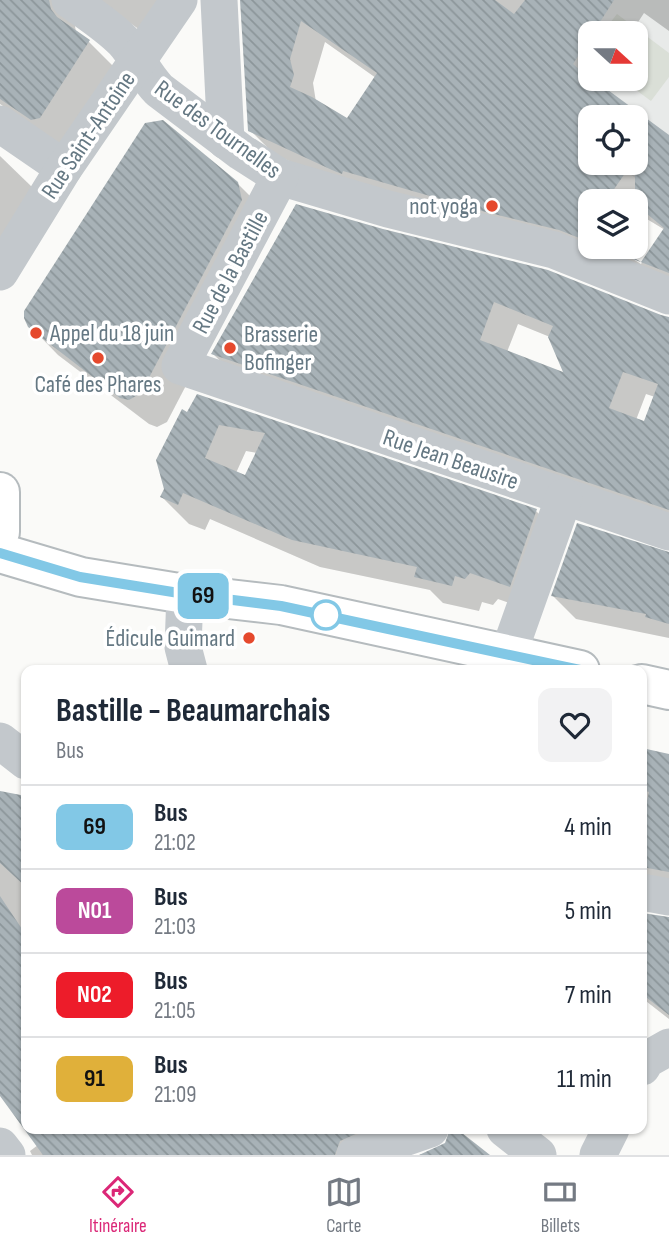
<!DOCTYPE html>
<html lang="fr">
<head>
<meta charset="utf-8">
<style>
  :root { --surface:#fff; --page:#f2f2f3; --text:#1f2937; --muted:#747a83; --line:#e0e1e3; --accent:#db2777 }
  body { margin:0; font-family:"Sofia Sans Condensed",sans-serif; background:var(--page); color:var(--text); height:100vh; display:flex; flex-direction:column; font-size:26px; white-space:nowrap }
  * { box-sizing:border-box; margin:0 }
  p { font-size:23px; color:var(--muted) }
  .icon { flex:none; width:38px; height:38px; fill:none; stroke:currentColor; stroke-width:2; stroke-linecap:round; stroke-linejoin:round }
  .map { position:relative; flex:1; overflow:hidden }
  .drawer { position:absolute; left:21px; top:665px; width:626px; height:469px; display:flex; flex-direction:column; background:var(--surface); border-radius:14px; box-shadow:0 2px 5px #0004 }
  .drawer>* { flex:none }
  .badge { padding:0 14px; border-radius:10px; font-size:24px; line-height:46px }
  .needle { width:46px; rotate:111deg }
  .fabs { position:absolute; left:578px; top:21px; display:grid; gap:14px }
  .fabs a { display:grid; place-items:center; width:70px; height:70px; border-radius:14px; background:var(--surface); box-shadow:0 2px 5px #0004; font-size:35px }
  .map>.badge { position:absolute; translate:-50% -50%; box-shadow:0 0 0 4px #fff }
  .round { display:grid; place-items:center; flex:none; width:74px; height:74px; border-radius:14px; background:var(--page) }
  .overview { display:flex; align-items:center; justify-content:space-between; height:119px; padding:0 35px }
  h1 { font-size:33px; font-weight:700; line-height:52px }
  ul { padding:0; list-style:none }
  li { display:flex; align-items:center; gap:21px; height:84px; padding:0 35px; border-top:2px solid var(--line) }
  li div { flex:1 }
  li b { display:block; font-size:26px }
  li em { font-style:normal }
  li .badge { min-width:77px; font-weight:700; text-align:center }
  .dock { display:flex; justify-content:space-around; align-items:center; height:98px; border-top:2px solid var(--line); background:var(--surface); font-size:19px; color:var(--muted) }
  .dock a { display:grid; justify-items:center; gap:4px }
  .dock .current { color:var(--accent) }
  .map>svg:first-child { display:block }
  .built { fill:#e8eae9; fill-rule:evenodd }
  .park { fill:#dadfd7 }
  .shadow { fill:#0003; fill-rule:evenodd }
  .building { fill:url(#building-back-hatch); fill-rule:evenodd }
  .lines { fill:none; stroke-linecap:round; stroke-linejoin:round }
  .major-casing { stroke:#b5bbbe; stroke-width:42 }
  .minor { stroke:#c3c8cc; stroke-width:37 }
  .major { stroke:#fff; stroke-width:38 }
  .line-casing { stroke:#fff; stroke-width:16 }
  .line { stroke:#82c8e6; stroke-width:10 }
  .poi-dot { fill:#e5492d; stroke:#fff; stroke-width:2.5 }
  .stop-dot { fill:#fff; stroke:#82c8e6; stroke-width:3.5 }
  .labels { text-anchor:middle; stroke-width:7; stroke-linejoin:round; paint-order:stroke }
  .street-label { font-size:24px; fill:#657883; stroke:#fff }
  .poi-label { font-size:24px; fill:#657883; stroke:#fff; text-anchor:end }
</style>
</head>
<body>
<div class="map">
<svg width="669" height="1155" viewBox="0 0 669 1155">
  <defs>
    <pattern id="building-back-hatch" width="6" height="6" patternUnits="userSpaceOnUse" patternTransform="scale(1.75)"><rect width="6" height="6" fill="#a8b2b7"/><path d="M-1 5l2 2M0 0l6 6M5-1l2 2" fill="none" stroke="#8c969a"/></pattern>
  </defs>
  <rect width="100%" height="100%" fill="#fafaf8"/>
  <path class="built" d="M600,0H669V157L647,186L614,163H635V117H590L533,105ZM590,33H635V79H590Z"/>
  <path class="park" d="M617,14L669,53V77L651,101L621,79H635V33H602Z"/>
  <g class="shadow">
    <path d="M0,0H159L140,30L110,9L78,15L75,26L76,32L89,42L115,68L59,145L0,104Z"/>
    <path d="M242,0H669V31L644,13L631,33H590V79H601L598,84L669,137V286L365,196L274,154L250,130ZM325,42L376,78L348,120L316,102L313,83ZM590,117H635V163H590ZM590,201H635V215L637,213L665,230L641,264L614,247H590Z"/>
    <path d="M0,156L32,187L0,250Z"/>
    <path d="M237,183L265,211L268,228L167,422L157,427L149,424L58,355L30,326Z"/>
    <path d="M297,206L669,318V524L237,377L213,354ZM518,324L550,337L566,375L507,352ZM646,394L655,397L646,423L636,420Z"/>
    <path d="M198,396L536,511L563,538L537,613L498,599L493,605L482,602L479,611L443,603L430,590L320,567L210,519L205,530L189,524L162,497L188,414ZM246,451L257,453L246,477L236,473Z"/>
    <path d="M669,554V638L576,619L553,596Z"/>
    <path d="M642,750L669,756V894L642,889Z"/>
    <path d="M0,793L26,797V1128L0,1092Z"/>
    <path d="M642,915L669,919V1019L642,998Z"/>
    <path d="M27,1129H445L392,1155H32L30,1151L38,1145Z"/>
  </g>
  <g class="building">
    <path d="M0,0H49L51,9L57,17L90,40L40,118L31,120L0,99Z"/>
    <path d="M240,0H495L514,14L525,0H614L593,33H590V38L573,64L590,79H593L669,135V273L602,247H616L641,262L664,228L635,204V117H590V163H632L606,201H590V234L587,241L559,230L482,211L343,171L342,174L332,170L248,131ZM301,21L377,73L347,118L312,97L290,87L294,75L290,59Z"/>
    <path d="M163,120L238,182L242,200L141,393L129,400L120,398L28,327L24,318V311L145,123Z"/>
    <path d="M296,204L383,229L548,270L661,315L669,317V510L211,354ZM494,302L553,326L548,337L563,372L480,340ZM623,372L658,384L644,421L609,408Z"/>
    <path d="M197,394L537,509L510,587L470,573L465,579L455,576L452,586L414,577L417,567L292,540L183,493L178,505L160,497L164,489L156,460L182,409L187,412ZM219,425L265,433L245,475L205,458Z"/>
    <path d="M577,523L669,552V624L645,617L646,614L551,596Z"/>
    <path d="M642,748L669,754V872L642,867V823L649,792L642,790Z"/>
    <path d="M0,791L26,796V887L0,863Z"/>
    <path d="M0,896L26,935V1129H367L340,1141L335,1155H43L0,1096Z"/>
    <path d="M642,913L669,917V1015L642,994Z"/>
    <path d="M450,1129H457L490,1155H419L445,1143Z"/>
  </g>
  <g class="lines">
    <g class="major-casing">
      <g id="major">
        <path d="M0,492V532"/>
        <path d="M0,553L81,577L185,594L281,605L580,670"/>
        <path d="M642,684L669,690"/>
      </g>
    </g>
    <g class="minor">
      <path d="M70,0C88,13 107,25 123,41C137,56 144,75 159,90L241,152L280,177L388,209L554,250L669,296"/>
      <path d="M219,0L226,141"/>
      <path d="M0,124L64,168"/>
      <path d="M280,177L180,366L669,532"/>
      <path d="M0,272L64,168L179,0"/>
      <path d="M185,594L183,647L189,670"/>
      <path d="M508,655L564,497"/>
      <path d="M0,741L26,761"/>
      <path d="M642,892L669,897"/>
      <path d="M642,1067L646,1060L669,1047"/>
      <path d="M505,1129L538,1155"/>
      <path d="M0,1146L7,1155"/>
      <path d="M355,1155L430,1129"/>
      <path d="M598,1155L611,1129"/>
    </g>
    <use href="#major" class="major"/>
  </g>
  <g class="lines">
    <g class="line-casing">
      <path id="line" d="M0,553L80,577L185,594L281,606L580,670"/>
    </g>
    <use href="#line" class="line"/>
  </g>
  <g class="poi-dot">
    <circle cx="492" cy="206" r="7"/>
    <circle cx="36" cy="333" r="7"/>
    <circle cx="230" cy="348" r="7"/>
    <circle cx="98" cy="358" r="7"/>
    <circle cx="249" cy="638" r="7"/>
  </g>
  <circle class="stop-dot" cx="326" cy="615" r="14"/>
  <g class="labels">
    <g class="street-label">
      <text transform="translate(218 129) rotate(36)" y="8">Rue des Tournelles</text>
      <text transform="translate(88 135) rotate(-56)" y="8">Rue Saint-Antoine</text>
      <text transform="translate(230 272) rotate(-62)" y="8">Rue de la Bastille</text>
      <text transform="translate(451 459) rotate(19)" y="8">Rue Jean Beausire</text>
    </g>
    <g class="poi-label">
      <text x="478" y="214">not yoga</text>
      <text x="50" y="341" text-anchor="start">Appel du 18 juin</text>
      <text x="244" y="342" text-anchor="start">Brasserie<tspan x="244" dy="28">Bofinger</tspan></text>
      <text x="98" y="392" text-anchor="middle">Café des Phares</text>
      <text x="235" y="646">Édicule Guimard</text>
    </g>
  </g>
</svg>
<div class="fabs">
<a><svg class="needle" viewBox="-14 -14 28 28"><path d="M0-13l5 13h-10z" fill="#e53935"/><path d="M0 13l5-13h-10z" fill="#747a83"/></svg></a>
<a><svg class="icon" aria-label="locate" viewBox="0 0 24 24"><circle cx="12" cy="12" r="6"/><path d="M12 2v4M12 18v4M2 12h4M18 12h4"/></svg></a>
<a><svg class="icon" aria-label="layers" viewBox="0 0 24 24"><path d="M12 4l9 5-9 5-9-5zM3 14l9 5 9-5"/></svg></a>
</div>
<b class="badge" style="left:203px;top:596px;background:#82c8e6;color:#111">69</b>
<section class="drawer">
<div class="overview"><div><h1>Bastille - Beaumarchais</h1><p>Bus</p></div><a class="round"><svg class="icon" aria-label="heart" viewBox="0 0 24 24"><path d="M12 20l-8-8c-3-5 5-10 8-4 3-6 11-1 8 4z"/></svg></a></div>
<ul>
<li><span class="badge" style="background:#82c8e6;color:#111">69</span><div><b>Bus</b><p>21:02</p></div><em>4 min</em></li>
<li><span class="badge" style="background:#bb4a9b;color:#fff">N01</span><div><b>Bus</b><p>21:03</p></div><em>5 min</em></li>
<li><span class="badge" style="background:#ed1c2a;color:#fff">N02</span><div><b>Bus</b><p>21:05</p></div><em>7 min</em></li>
<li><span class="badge" style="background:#e0b03a;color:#111">91</span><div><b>Bus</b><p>21:09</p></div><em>11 min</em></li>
</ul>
</section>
</div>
<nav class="dock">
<a class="current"><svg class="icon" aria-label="directions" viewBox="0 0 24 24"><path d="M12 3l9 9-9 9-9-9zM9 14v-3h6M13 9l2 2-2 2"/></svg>Itinéraire</a>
<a><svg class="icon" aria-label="map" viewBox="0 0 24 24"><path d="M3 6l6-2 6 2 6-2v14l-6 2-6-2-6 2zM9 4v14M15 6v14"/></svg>Carte</a>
<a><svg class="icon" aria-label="tickets" viewBox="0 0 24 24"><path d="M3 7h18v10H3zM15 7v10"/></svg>Billets</a>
</nav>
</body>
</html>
